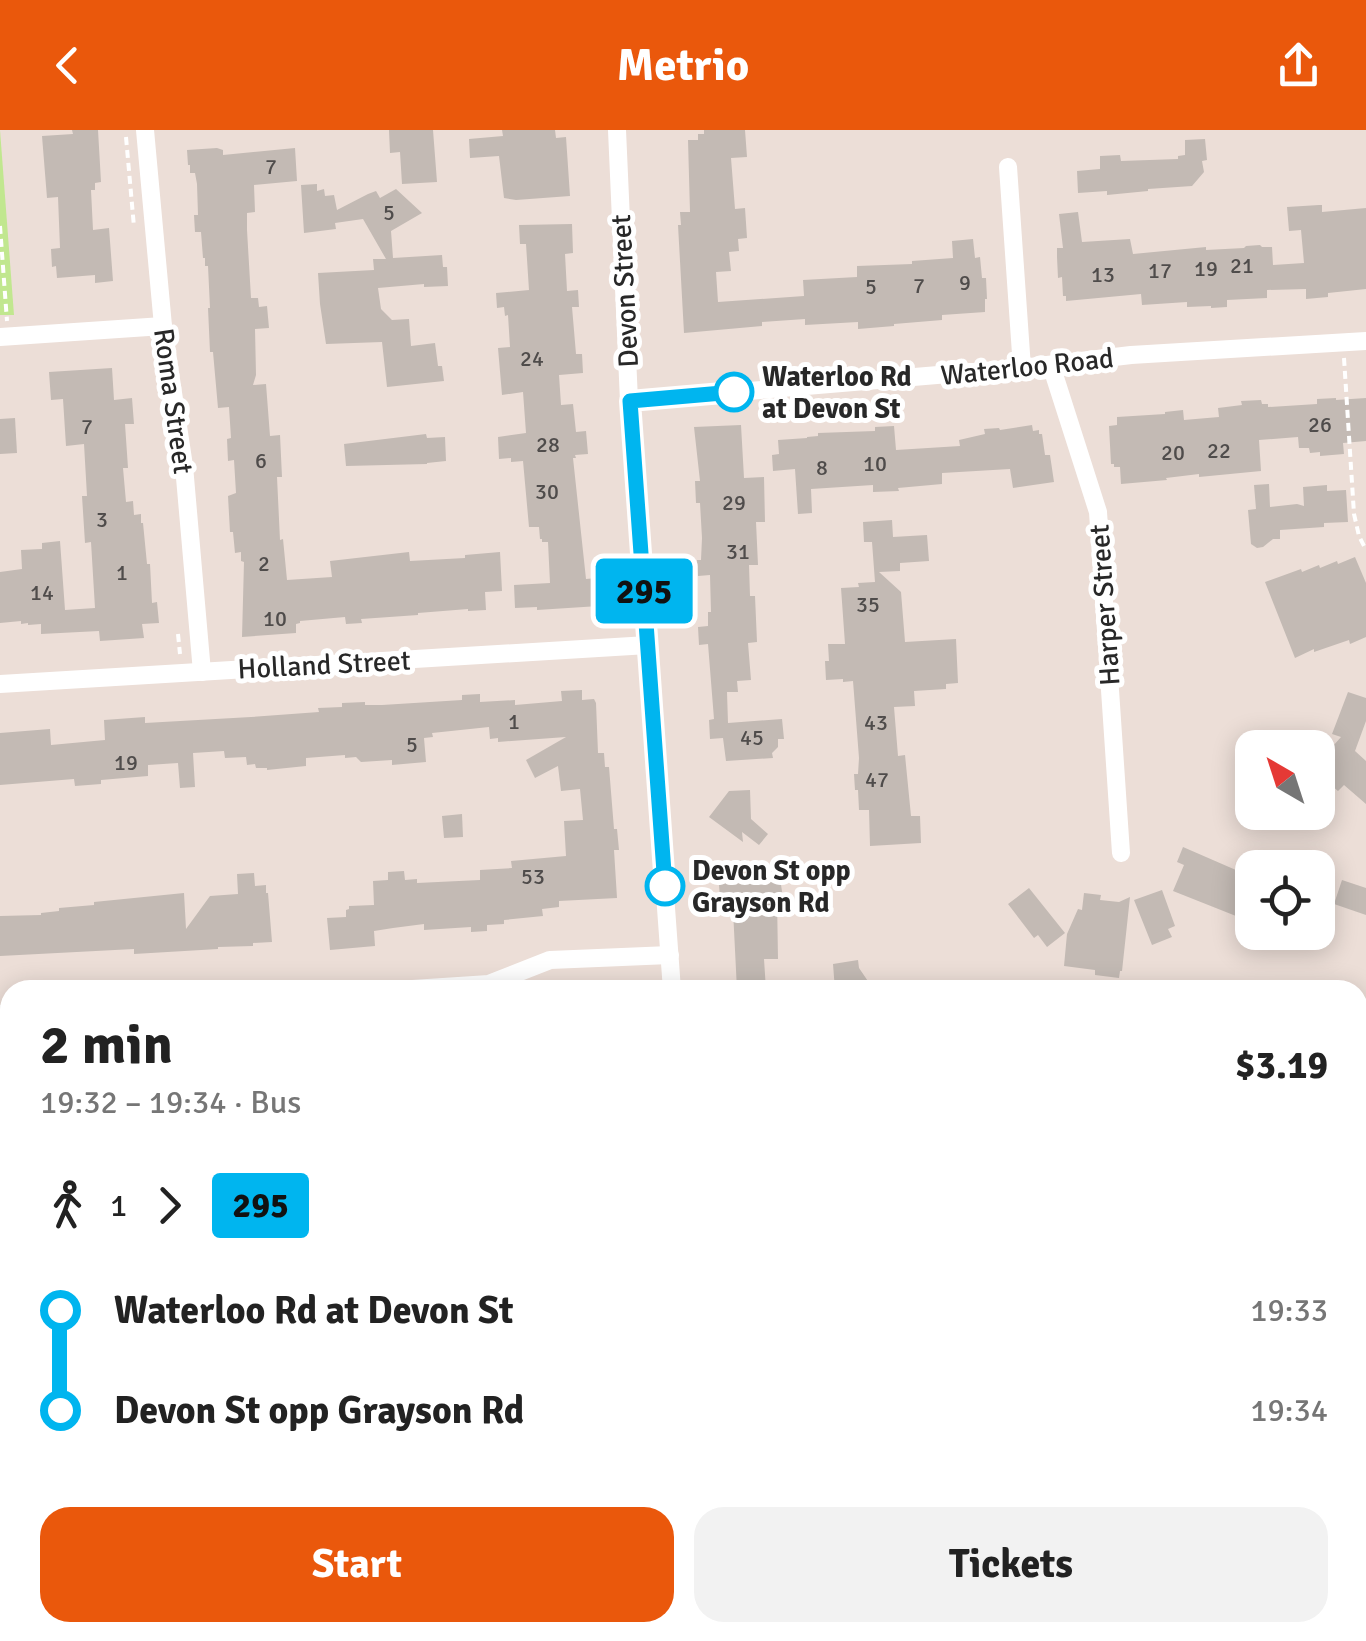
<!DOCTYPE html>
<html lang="en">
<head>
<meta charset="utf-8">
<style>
  :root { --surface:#fff; --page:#f2f2f2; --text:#222; --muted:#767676; --accent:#ea580c }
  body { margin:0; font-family:Signika,sans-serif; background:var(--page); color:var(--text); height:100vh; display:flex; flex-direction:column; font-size:38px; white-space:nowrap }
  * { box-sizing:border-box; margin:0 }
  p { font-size:32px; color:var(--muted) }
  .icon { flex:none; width:55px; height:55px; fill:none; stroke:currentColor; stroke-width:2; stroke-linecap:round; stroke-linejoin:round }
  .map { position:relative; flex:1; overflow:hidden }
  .side { position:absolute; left:0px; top:850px; width:1368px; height:662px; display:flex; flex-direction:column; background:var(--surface); border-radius:30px 30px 0 0; box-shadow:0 5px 25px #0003 }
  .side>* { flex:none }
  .badge { padding:0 20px; border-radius:8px; font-size:35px; line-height:65px }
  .needle { width:65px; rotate:321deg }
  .tools { position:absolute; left:1235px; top:600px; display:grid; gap:20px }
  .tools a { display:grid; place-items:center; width:100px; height:100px; border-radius:20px; background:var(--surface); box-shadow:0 5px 25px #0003; font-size:50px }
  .map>.badge { position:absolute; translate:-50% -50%; box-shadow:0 0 0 5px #fff }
  .legs { display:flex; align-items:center; gap:15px; height:110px; padding:0 40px; font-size:32px }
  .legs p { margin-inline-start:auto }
  .overview { display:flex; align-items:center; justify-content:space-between; height:170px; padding:0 40px }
  h1 { font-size:55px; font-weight:700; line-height:75px }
  .primary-button { display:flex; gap:20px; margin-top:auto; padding:20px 40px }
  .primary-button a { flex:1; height:115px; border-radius:30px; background:var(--accent); color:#fff; font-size:40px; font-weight:700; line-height:115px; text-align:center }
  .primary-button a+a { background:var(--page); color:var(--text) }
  ul { padding:0 40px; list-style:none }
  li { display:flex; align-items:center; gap:35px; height:100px; font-size:38px }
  li i { display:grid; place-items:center; width:15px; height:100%; margin:0 12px; background:currentColor }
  li i::after { content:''; width:25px; height:25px; margin:-12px; border:8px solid; border-radius:50%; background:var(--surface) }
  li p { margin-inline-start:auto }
  li:first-child i { background:linear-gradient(#0000 50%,currentColor 0) }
  li:last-child i { background:linear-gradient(currentColor 50%,#0000 0) }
  header { display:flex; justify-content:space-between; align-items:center; height:130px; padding:0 40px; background:var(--accent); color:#fff; font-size:45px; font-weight:700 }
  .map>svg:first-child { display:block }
  .green { fill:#c1e78f }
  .building { fill:#c3bab4 }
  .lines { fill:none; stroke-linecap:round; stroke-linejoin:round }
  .motorway-tunnel { stroke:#c5bab4; stroke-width:32; stroke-dasharray:32 16; stroke-linecap:butt }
  .path { stroke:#fff; stroke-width:4; stroke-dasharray:8 5; stroke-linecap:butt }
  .minor { stroke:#fff; stroke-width:18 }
  .motorway { stroke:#ff734f; stroke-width:32 }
  .line-1-casing { stroke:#fff; stroke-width:22 }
  .line-1 { stroke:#00b5ef; stroke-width:15 }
  .stop-1-dot { fill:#fff; stroke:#00b5ef; stroke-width:5 }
  .labels { text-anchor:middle; stroke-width:10; stroke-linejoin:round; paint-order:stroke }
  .number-label { font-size:22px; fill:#4f4c4b }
  .street-label { font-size:28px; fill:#282828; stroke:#fff }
  .stop-label { font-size:28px; font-weight:bold; fill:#282828; stroke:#fff; text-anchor:start }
</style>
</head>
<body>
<header><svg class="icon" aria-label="back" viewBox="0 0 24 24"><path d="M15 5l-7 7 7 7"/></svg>Metrio<svg class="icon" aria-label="share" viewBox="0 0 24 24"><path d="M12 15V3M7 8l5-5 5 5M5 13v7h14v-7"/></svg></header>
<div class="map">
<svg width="1366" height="1511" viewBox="0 0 1366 1511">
  <rect width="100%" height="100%" fill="#ecded7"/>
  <g class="green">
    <path d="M0,0L14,185H0Z"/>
    <path d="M10,1352V1502L139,1503L146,1511H0V1360Z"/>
  </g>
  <g class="building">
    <path d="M72,0H98L101,52L95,53V60H91L93,100L109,98L113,151L95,153V145L57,148L56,136L52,137L51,119L60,118L58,67L47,68L42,6L73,4Z"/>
    <path d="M389,0H433L437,52L402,54L400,22L390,23Z"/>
    <path d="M502,0H555L556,8L566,7L570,66L516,70L504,68L499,26L470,28L469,9L503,6Z"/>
    <path d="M704,0H745L747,27L731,28L735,79L745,78L747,108L738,109L739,121L729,122L731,141L716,142L718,172L804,166L803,150L857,147V136L912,134V131L953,128L952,111L973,109L975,128L980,127L982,148H986L987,169H985V182L942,185V190L894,194V196L858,199V192L805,195V189L762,192V196L684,203L678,95H681L680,82H690L688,10H698V4H704Z"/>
    <path d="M1205,9L1207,30L1202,31L1204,42L1192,56L1148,59V61L1107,65V61L1078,63L1077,41L1100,39V26L1120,25L1121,31L1178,29V26L1185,25V10Z"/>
    <path d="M217,18L223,20V25L295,18L297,51L254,55L255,82L247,83V100L251,168H258L259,177L267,176L269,198L255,199L256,245L253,255L266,254L270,306L280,305L282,347H277L280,410L283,409L287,450L332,447L330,431L409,422L410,431L465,428V425L500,422L502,461L485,462L486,480L468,481V479L418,483V485L361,489L362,493L346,494L345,487L300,491V493L296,494V503L242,507L244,432L241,431V422L235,423L233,402H230L228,366L236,363L234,330L228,331L227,309L231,308L229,277L218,278L213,222H210L208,178H210L208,136H205V128H203L201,102H195L194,85H198L197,54L195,43H190V35H188L187,20Z"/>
    <path d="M317,54V61L324,59L325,66L334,65L337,80L368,64L376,61L380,68L396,59L422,83L391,101L393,128L442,125L443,137H447L448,156L424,157V154L378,158L381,179L392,190L409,189L411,216L435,213L438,236H442L444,251L387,257L382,212L326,214L320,174L318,143L374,140L373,129H386L363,89L335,93L336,99L304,103L301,55Z"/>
    <path d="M1319,75H1322V82L1366,78V159L1328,163V167L1306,169V159L1267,160V168L1227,170V177L1211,178V176L1187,177V172L1142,175L1141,164L1066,171V166H1063L1062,147L1058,148L1057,127V118H1063L1059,84L1078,82L1082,112L1130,109L1133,124L1206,117V120L1244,118L1246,116L1260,115L1262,117H1272L1273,135L1304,133L1301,100L1289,101L1287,77Z"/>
    <path d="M572,94L573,123L565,124L567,161L578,160L579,177H572L576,224H582L583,243L559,245L561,275L573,274L576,302L586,301L588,324L575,325L576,328H573L586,449L597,448L599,476L537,480V477L515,478L514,455L550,453L548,412H542V409H540L539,397H529L523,331L511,332V328L499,329L498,307L526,303L523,262L502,265L498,218L510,217L508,185L505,186L504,177L497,178L496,163L529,160L526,114H520L519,95Z"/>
    <path d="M112,238L114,270L132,268L134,294H125L128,338H123L126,372L133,371L134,385L141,384V393H143L147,434H150L152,473L157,472L159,493L142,494L144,508L100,511L99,501L41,504V494L28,495V493L21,494V491L0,493V442L22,439L21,420L42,419V413L60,411L65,480L95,478L91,412L85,413L82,366H87L84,314L66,316L63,269L51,270L49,242Z"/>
    <path d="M1336,268V270L1366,268V311L1343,313L1344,324L1320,326V322L1310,323L1309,318H1299L1298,307L1259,310L1261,341L1199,347V344L1166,348L1167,350L1121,354L1120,337H1114V334H1111L1109,296L1117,295V287L1165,284V282L1183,280L1184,290L1219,287L1218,278L1242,275L1241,271L1261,270L1262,274H1268V277L1317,274V269Z"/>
    <path d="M15,288L17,323L0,324V289Z"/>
    <path d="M741,295L744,348L764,347L765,392H756L758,435H749L750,466H755L757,512L748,513L751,550L737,551L738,562H727L728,593L782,589L784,609H778V617L772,623L773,628L726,631L723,608L710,609L709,590L714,589L708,514L699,515L698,497L708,496V482H711L710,445L698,446L697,430H701L702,408L700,373H696L695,351H700L694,297Z"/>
    <path d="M1032,295L1033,301L1039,300V304H1042L1045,325H1050L1054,352L1013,358L1010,339L942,343V354L898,358L899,361L873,362V355L811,359L812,383L798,384L795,339L773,341L772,325L779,324L778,310L807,308V307L818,306V303L875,301V297L894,296L896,320L960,316L959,310L985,304L984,299L999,298L1000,300Z"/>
    <path d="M426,304L427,308L445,307L446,331L427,333V334L346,336L344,314Z"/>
    <path d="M1269,354L1270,377L1297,374L1304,376L1303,357L1327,355V361L1346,360L1348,392L1324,393V397L1280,400V409H1273L1263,417L1257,418L1251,414L1248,380L1256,379L1254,355Z"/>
    <path d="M892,390L893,407L927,405L929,431L900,433V441L879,442L901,462L905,512L956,509L958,553L946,554V559L914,561L915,576L894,577L898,626L905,625L911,686H920L921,713L870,716L869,680H859L858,660H855L854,644H858L859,628L853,551L843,552V549L826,550L825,531H829L828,514H845L841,458L859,457L858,453L875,452L872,412H864L863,392Z"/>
    <path d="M1355,427L1366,453V507L1350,514L1349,510L1314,522V519L1295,528L1265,452L1301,439L1302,442L1319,435L1320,438L1337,431L1338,434Z"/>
    <path d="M582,560V570L594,569L596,573L598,623H604L605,637H609L614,699H617L619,720H614L617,768L559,771V777L542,779L543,786L504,790V794L487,795V801L471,802V797L424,800V794L393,798L374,801L375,816L330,820L327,788L346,787V780L349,779V776L374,775L373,751L388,750V742L404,741L405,750L417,749V753L480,750V740L512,738L511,731L566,726L564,691L583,690L580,659L561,661L558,636L535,648L526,630L566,607L498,612V608L490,609L489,597L432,603L433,607L424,608L426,632L392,635V630L361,632L356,627L345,628V625L306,628V636L267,640V638H256L255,634L247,635L246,627L225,628L224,621L193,623L195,657L180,658L178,633L148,635V646L101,650V654L75,656L74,649L0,655V603L50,599L51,615L105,610L104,590L145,587V593L251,587L319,582L318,578L342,577V573L365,572V575H382L462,570V565L480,564V572L515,570V575L562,571L561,561Z"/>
    <path d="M1348,562L1366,568V591L1355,621L1366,631V674L1344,655L1338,661L1332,656L1318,672V633L1341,607L1332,604Z"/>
    <path d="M750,660L751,689L768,704L759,715L742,702L743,712L709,687L729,661Z"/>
    <path d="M462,684L463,707L444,708L442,686Z"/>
    <path d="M1183,717L1252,747V762L1241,788L1173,761L1184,735L1177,732Z"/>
    <path d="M748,730L732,751L780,748L783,768H777L778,829H764L766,860H737L733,780L721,781L719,755L724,752L723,732Z"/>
    <path d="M254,743L255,756L266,755V763H268L272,812L253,813V816L218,817V819L134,824V819L0,826V786L41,785V783L59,781V778L94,775V772L184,763L186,799L210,766L238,764L237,744Z"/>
    <path d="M1342,750L1366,758V785L1334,774Z"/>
    <path d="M1029,758L1065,803L1047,817L1038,805L1034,808L1008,774Z"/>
    <path d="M1162,760L1175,796L1168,799L1172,807L1152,815L1134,770Z"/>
    <path d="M1084,763L1101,765L1100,770L1119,772L1130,767L1122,841H1120L1119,848L1095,845V840L1064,836L1067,804L1078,779L1082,780Z"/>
    <path d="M858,830L859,838L874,860H835L833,834Z"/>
  </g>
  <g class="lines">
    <path class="motorway-tunnel" d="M568,1511L580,1502"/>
    <g class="path">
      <path d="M126,7L134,97"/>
      <path d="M0,96L7,191"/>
      <path d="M1344,228L1354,384L1359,406L1366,420"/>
      <path d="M178,504L180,524"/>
      <path d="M1358,1280L1366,1289"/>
      <path d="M523,1502L529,1511"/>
    </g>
    <g class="minor">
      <path d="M145,0L163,196L184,336L202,542"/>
      <path d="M617,0L629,271L672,860"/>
      <path d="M1008,37L1022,238"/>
      <path d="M0,207L163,196"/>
      <path d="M1051,235L1098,382L1121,723"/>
      <path d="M629,271L1022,238L1131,225L1366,211"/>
      <path d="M0,554L648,515"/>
      <path d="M397,860L489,854L550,830L670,825"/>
      <path d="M0,884L10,883"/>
      <path d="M1358,1118L1366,1116"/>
      <path d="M0,1203L10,1198"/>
      <path d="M311,1511L315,1502"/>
      <path d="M782,1511L793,1502"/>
    </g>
    <g class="motorway">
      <path d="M1358,1000L1366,997"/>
      <path d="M1358,1049L1366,1045"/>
      <path d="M661,1511L672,1502"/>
    </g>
  </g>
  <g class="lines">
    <g class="line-1-casing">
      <path id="line-1" d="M665,756L630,271L734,262"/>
    </g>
    <use href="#line-1" class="line-1"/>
  </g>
  <g class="stop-1-dot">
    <circle cx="734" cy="262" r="18"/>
    <circle cx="665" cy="756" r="18"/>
  </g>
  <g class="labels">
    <g class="number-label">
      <text x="271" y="44">7</text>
      <text x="389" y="90">5</text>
      <text x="1242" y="143">21</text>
      <text x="1206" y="146">19</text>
      <text x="1160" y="148">17</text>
      <text x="1103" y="152">13</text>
      <text x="965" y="160">9</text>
      <text x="919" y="163">7</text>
      <text x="871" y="164">5</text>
      <text x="532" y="236">24</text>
      <text x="1320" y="302">26</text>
      <text x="87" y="304">7</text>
      <text x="548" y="322">28</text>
      <text x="1219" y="328">22</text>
      <text x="1173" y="330">20</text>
      <text x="261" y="338">6</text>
      <text x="875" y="341">10</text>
      <text x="822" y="345">8</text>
      <text x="547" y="369">30</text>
      <text x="734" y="380">29</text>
      <text x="102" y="397">3</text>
      <text x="738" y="429">31</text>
      <text x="264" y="441">2</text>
      <text x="122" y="450">1</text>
      <text x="42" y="470">14</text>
      <text x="868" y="482">35</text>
      <text x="275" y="496">10</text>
      <text x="514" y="599">1</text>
      <text x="876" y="600">43</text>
      <text x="752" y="615">45</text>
      <text x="412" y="622">5</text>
      <text x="126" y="640">19</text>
      <text x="877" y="657">47</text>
      <text x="533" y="754">53</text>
    </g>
    <g class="street-label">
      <text transform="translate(624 161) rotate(-93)" y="10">Devon Street</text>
      <text transform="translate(1027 236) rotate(-6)" y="10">Waterloo Road</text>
      <text transform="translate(174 271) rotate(82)" y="10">Roma Street</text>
      <text transform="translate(1104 475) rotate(-94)" y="10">Harper Street</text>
      <text transform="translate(324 534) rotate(-3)" y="10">Holland Street</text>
    </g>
    <g class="stop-label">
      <text x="762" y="256">Waterloo Rd<tspan x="762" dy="32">at Devon St</tspan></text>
      <text x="692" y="750">Devon St opp<tspan x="692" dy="32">Grayson Rd</tspan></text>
    </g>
  </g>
</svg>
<div class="tools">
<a><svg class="needle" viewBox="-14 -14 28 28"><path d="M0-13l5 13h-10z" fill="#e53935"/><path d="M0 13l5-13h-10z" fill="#767676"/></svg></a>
<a><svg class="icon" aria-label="locate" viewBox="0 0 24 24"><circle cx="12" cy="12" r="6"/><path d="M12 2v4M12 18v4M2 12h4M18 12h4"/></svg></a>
</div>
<b class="badge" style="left:644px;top:461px;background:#00b5ef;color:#111">295</b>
<section class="side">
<div class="overview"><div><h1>2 min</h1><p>19:32 – 19:34 · Bus</p></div><b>$3.19</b></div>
<div class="legs"><svg class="icon" aria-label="walk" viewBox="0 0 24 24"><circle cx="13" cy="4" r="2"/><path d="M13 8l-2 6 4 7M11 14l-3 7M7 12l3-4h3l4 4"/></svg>1<svg class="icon" aria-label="forward" viewBox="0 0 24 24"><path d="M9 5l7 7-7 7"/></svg><b class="badge" style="background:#00b5ef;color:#111">295</b></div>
<ul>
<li><i style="color:#00b5ef"></i><b>Waterloo Rd at Devon St</b><p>19:33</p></li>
<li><i style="color:#00b5ef"></i><b>Devon St opp Grayson Rd</b><p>19:34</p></li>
</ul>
<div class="primary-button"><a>Start</a><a>Tickets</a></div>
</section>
</div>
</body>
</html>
